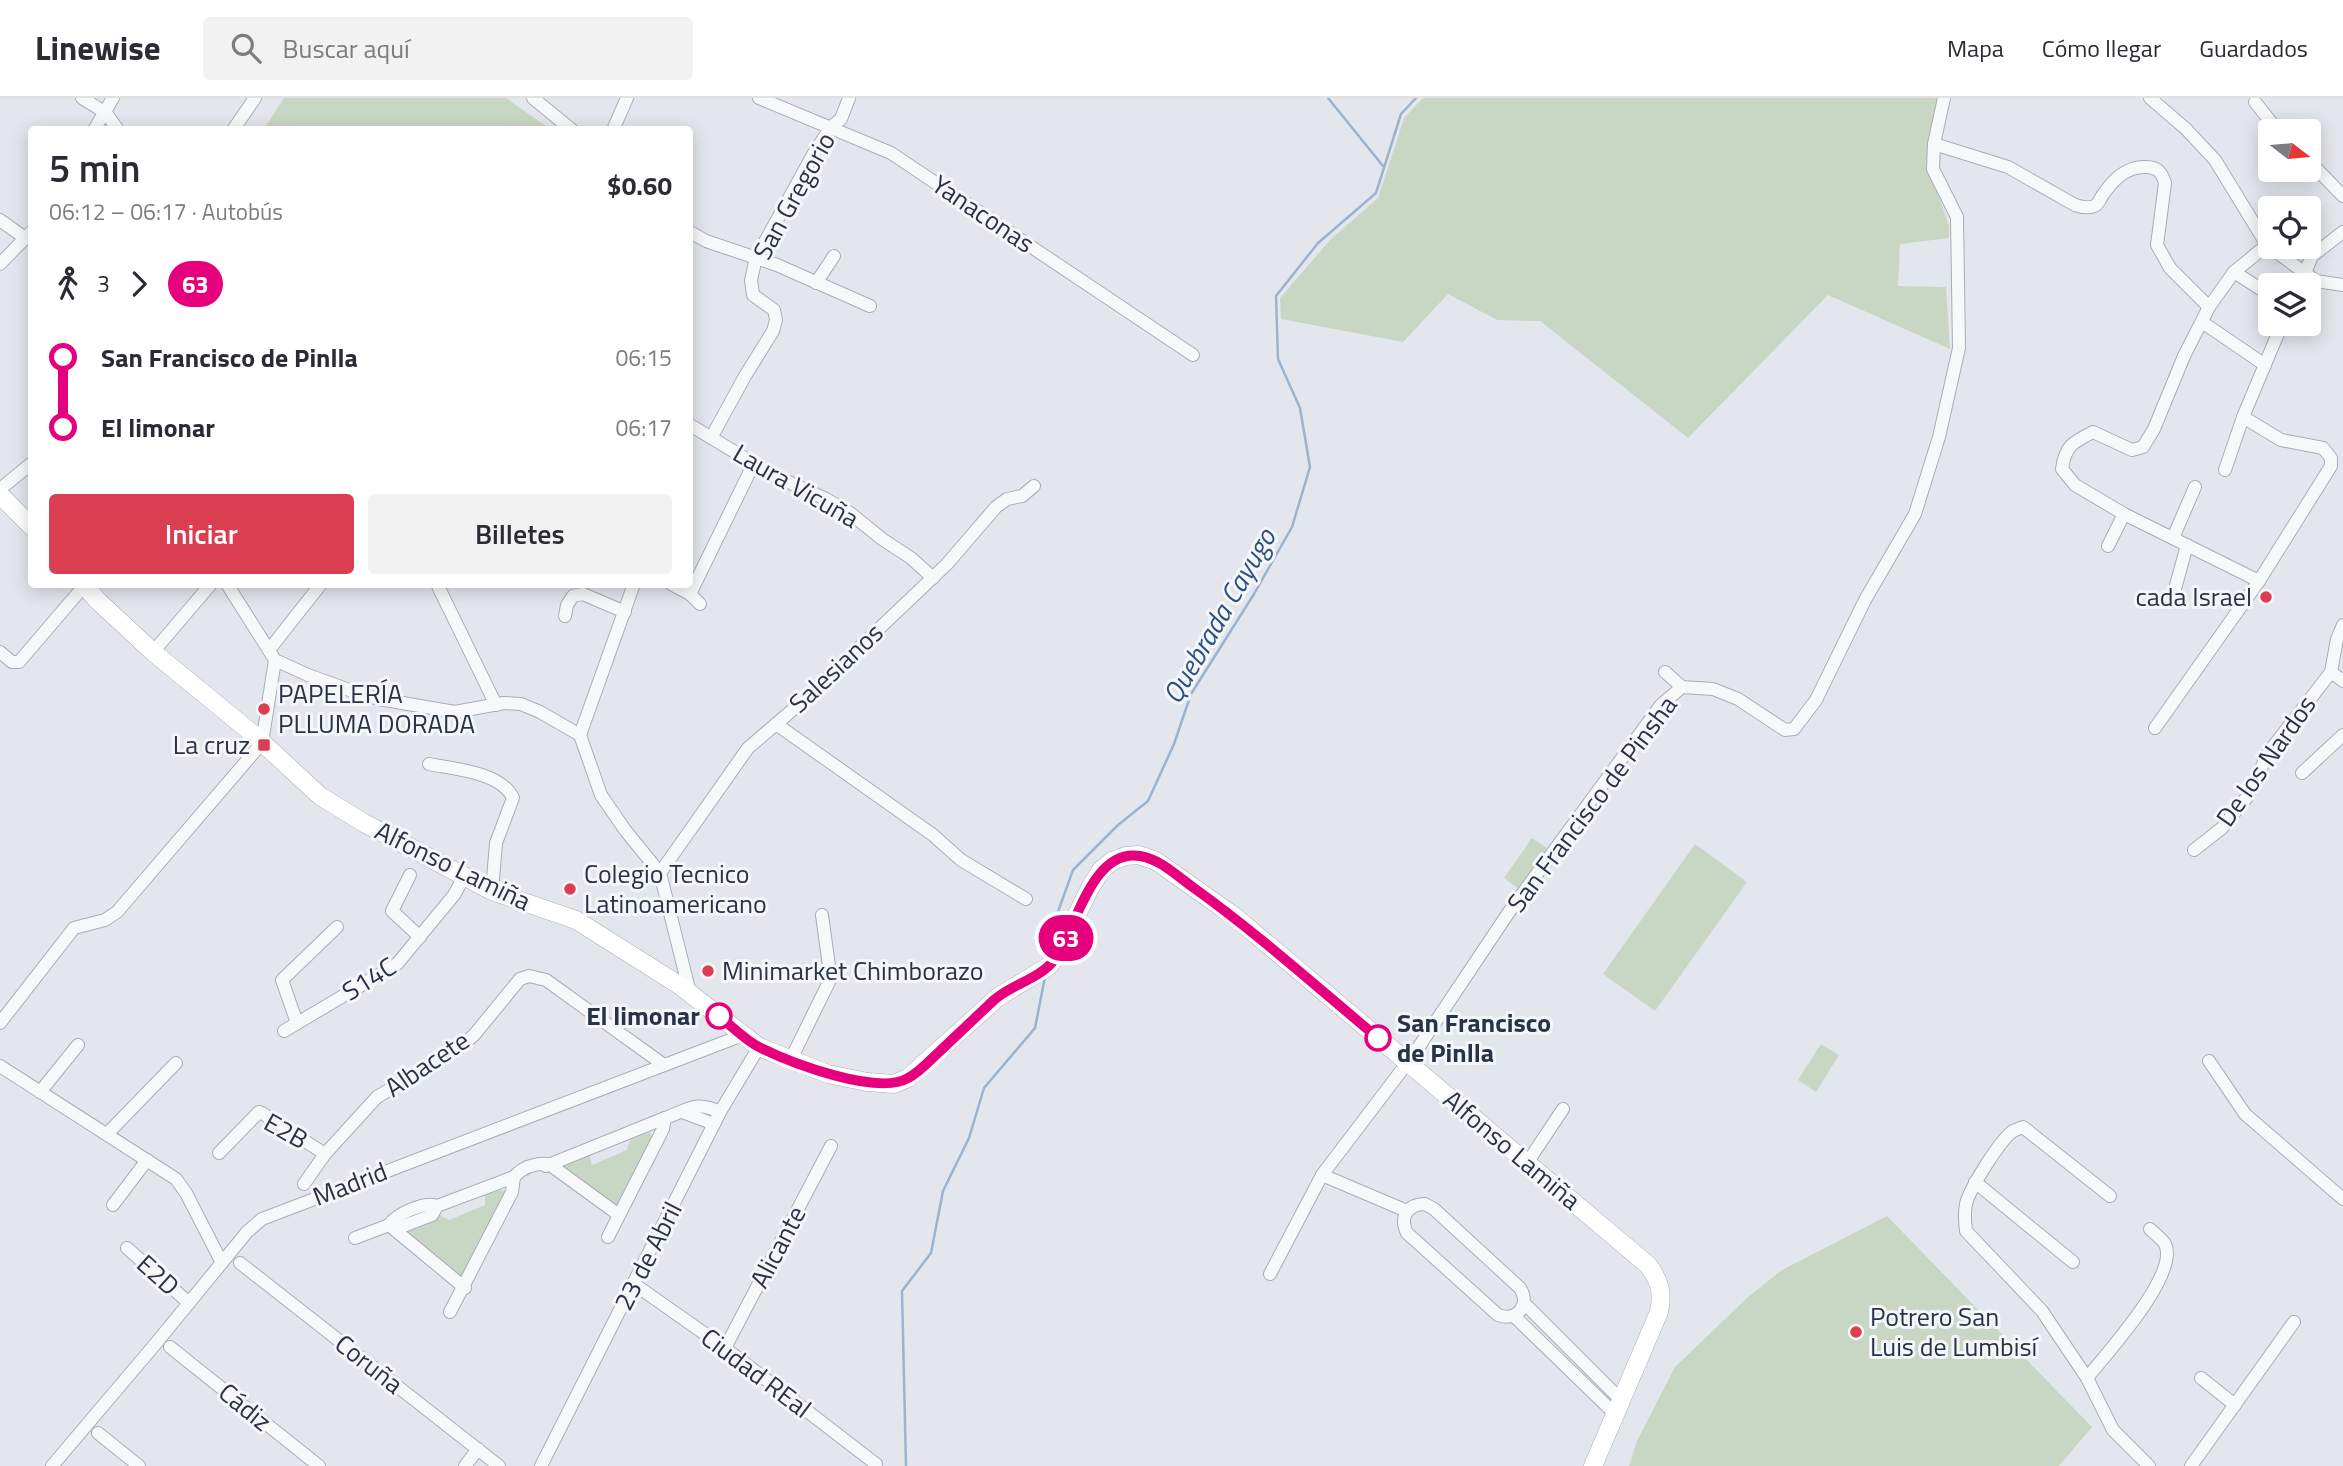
<!DOCTYPE html>
<html lang="es">
<head>
<meta charset="utf-8">
<style>
  :root { --surface:#fff; --page:#f2f2f3; --text:#2b2b33; --muted:#7c7c81; --line:#e1e1e2; --accent:#db3e51 }
  body { margin:0; font-family:"Titillium Web",sans-serif; background:var(--page); color:var(--text); height:100vh; display:flex; flex-direction:column; font-size:26px; white-space:nowrap }
  * { box-sizing:border-box; margin:0 }
  p { font-size:23px; color:var(--muted) }
  .icon { flex:none; width:38px; height:38px; fill:none; stroke:currentColor; stroke-width:2; stroke-linecap:round; stroke-linejoin:round }
  .map { position:relative; flex:1; overflow:hidden }
  .drawer { position:absolute; left:28px; top:28px; width:665px; height:462px; display:flex; flex-direction:column; background:var(--surface); border-radius:7px; box-shadow:0 4px 18px #0003 }
  .drawer>* { flex:none }
  .badge { padding:0 14px; border-radius:23px; font-size:24px; line-height:46px }
  .needle { width:46px; rotate:106deg }
  .fabs { position:absolute; left:2258px; top:21px; display:grid; gap:14px }
  .fabs a { display:grid; place-items:center; width:63px; height:63px; border-radius:7px; background:var(--surface); box-shadow:0 4px 18px #0003; font-size:35px }
  .map>.badge { position:absolute; translate:-50% -50%; box-shadow:0 0 0 4px #fff }
  .legs { display:flex; align-items:center; gap:10px; height:77px; padding:0 21px; font-size:23px }
  .legs p { margin-inline-start:auto }
  .overview { display:flex; align-items:center; justify-content:space-between; height:119px; padding:0 21px }
  h1 { font-size:38px; font-weight:600; line-height:52px }
  .action { display:flex; gap:14px; margin-top:auto; padding:14px 21px }
  .action a { flex:1; height:80px; border-radius:7px; background:var(--accent); color:#fff; font-size:28px; font-weight:600; line-height:80px; text-align:center }
  .action a+a { background:var(--page); color:var(--text) }
  ul { padding:0 21px; list-style:none }
  li { display:flex; align-items:center; gap:24px; height:70px; font-size:26px }
  li i { display:grid; place-items:center; width:10px; height:100%; margin:0 9px; background:currentColor }
  li i::after { content:''; width:18px; height:18px; margin:-9px; border:5px solid; border-radius:50%; background:var(--surface) }
  li p { margin-inline-start:auto }
  li:first-child i { background:linear-gradient(#0000 50%,currentColor 0) }
  li:last-child i { background:linear-gradient(currentColor 50%,#0000 0) }
  header { display:flex; align-items:center; gap:42px; box-sizing:border-box; height:98px; padding:0 35px; background:var(--surface); border-bottom:2px solid var(--line) }
  header strong { font-size:33px }
  nav { display:flex; gap:38px; margin-inline-start:auto; font-size:24px }
  .search { width:490px; height:63px; background:var(--page); display:flex; align-items:center; gap:18px; box-sizing:border-box; padding:0 24px; border-radius:7px; color:var(--muted); font-size:26px }
  .map>svg:first-child { display:block }
  .green { fill:#c8d7c4 }
  .lines { fill:none; stroke-linecap:round; stroke-linejoin:round }
  .stream { stroke:#9bb3cf; stroke-width:2.5 }
  .street-casing { stroke:#a7adb8; stroke-width:14 }
  .secondary-casing { stroke:#a7adb8; stroke-width:19 }
  .street { stroke:#f7f8fa; stroke-width:12 }
  .secondary { stroke:#fff; stroke-width:18 }
  .line-1-casing { stroke:#fff; stroke-width:16 }
  .line-1 { stroke:#e6007e; stroke-width:10 }
  .poi-dot { fill:#db3e51; stroke:#f4f6f9; stroke-width:2.5 }
  .stop-1-dot { fill:#fff; stroke:#e6007e; stroke-width:3.5 }
  .labels { text-anchor:middle; stroke-width:6; stroke-linejoin:round; paint-order:stroke }
  .street-label { font-size:26px; fill:#293347; stroke:#f4f6f9 }
  .poi-label { font-size:26px; fill:#293347; stroke:#f4f6f9; text-anchor:start }
  .stop-label { font-size:26px; font-weight:bold; fill:#293347; stroke:#f4f6f9; text-anchor:end }
  .water-label { font-size:28px; font-style:italic; fill:#2f507f; stroke:#f4f6f9 }
</style>
</head>
<body>
<header>
<strong>Linewise</strong>
<div class="search"><svg class="icon" aria-label="search" viewBox="0 0 24 24"><circle cx="10" cy="10" r="6"/><path d="M15 15l6 6"/></svg>Buscar aquí</div>
<nav><a>Mapa</a><a>Cómo llegar</a><a>Guardados</a></nav>
</header>
<div class="map">
<svg width="2343" height="1368" viewBox="0 0 2343 1368">
  <rect width="100%" height="100%" fill="#e3e7ed"/>
  <g class="green">
    <path d="M284,0H506L550,31H264Z"/>
    <path d="M1423,0H1940L1930,72L1949,128V140L1900,146L1898,188L1946,189L1950,251L1828,197L1688,340L1540,223L1497,222L1448,196L1403,244L1281,221L1280,200L1330,142L1378,100L1404,20Z"/>
    <path d="M1532,740L1548,751L1519,791L1504,780Z"/>
    <path d="M1695,746L1747,784L1655,913L1603,876Z"/>
    <path d="M1821,946L1839,957L1816,994L1798,982Z"/>
    <path d="M650,1034L653,1042L617,1110L560,1070L589,1057L592,1067L627,1052L630,1042Z"/>
    <path d="M500,1092L505,1093L506,1098L462,1186L396,1137L431,1122L438,1116L449,1122L485,1107V1097Z"/>
    <path d="M1887,1118L2092,1329L2059,1368H1629L1637,1343L1675,1269L1748,1199L1782,1172Z"/>
  </g>
  <g class="lines">
    <g class="stream">
      <path d="M1328,0L1383,68"/>
      <path d="M1049,855L1055,822L1073,772L1118,727L1148,703L1174,646L1191,596L1254,496L1292,429L1310,369L1300,310L1278,261L1276,198L1318,145L1376,95L1401,16L1416,0"/>
      <path d="M906,1368L902,1193L931,1155L943,1093L969,1040L984,990L1035,930L1045,879"/>
    </g>
    <g class="street-casing">
      <g id="street">
        <path d="M82,0L106,15L118,32"/>
        <path d="M533,0L572,32"/>
        <path d="M759,0L891,55L1193,257"/>
        <path d="M2150,0L2186,31L2215,62L2267,147L2316,183L2343,187"/>
        <path d="M2255,4L2278,33"/>
        <path d="M94,32L113,0"/>
        <path d="M233,32L255,0"/>
        <path d="M613,32L627,0"/>
        <path d="M1934,46L2008,69L2075,107C2081,109 2090,111 2096,107C2099,105 2100,101 2102,98C2113,82 2126,68 2146,69C2158,69 2162,75 2165,85L2157,147L2170,170L2209,209"/>
        <path d="M2308,62L2343,98"/>
        <path d="M0,122L25,140"/>
        <path d="M690,134L706,143L777,167L870,208"/>
        <path d="M0,166L32,133"/>
        <path d="M2234,174L2270,197"/>
        <path d="M816,185L834,158"/>
        <path d="M2300,187L2312,158L2343,134"/>
        <path d="M2202,224L2265,267"/>
        <path d="M690,327L773,377L826,401L850,415L882,441L911,460L933,480"/>
        <path d="M711,340L745,278L773,233L776,222L774,212L753,197L751,182L756,160L814,55L831,29L841,21L849,0"/>
        <path d="M2225,372L2243,319L2282,226"/>
        <path d="M0,391L32,365"/>
        <path d="M2173,440L2195,389"/>
        <path d="M2108,448L2124,416"/>
        <path d="M2259,483L2124,416L2075,387L2062,371C2065,348 2073,344 2093,334L2132,352L2143,349L2154,331L2184,258L2209,209L2234,174L2267,147"/>
        <path d="M227,486L275,562L308,577L352,593L379,601L455,614L504,605L521,606L540,614L580,637L601,697L625,732L660,775L690,895"/>
        <path d="M437,486L496,607"/>
        <path d="M671,486L690,496L700,506"/>
        <path d="M2175,491L2187,447"/>
        <path d="M690,496L754,365"/>
        <path d="M565,518L567,507L573,498L583,496L625,514"/>
        <path d="M269,552L321,486"/>
        <path d="M0,554L12,564H19L84,488"/>
        <path d="M153,554L211,486"/>
        <path d="M1665,574L1682,589"/>
        <path d="M2331,574L2343,583"/>
        <path d="M776,626L933,737L961,762L1026,801"/>
        <path d="M2155,630L2259,483L2331,368V360L2323,350L2281,342L2243,319"/>
        <path d="M580,637L634,486"/>
        <path d="M429,666C454,671 501,674 513,700L496,745L492,793"/>
        <path d="M2302,675L2343,637"/>
        <path d="M2194,752L2222,730L2247,699L2269,654L2331,574L2337,541L2343,527"/>
        <path d="M660,775L748,650L803,603L947,466L996,409L1007,401L1022,398L1034,388"/>
        <path d="M410,777L392,813L420,839"/>
        <path d="M0,925L74,830L105,822L117,814L262,645L275,562"/>
        <path d="M297,925L282,882L337,829"/>
        <path d="M284,933L397,866L454,797L464,779"/>
        <path d="M790,963L829,884V868L822,817"/>
        <path d="M2209,963L2245,1016L2343,1101"/>
        <path d="M0,968L176,1081L186,1095L222,1165"/>
        <path d="M40,994L78,947"/>
        <path d="M682,1014L714,1026"/>
        <path d="M107,1036L176,965"/>
        <path d="M219,1055L259,1014L262,1015L325,1056"/>
        <path d="M1527,1065L1563,1011"/>
        <path d="M546,1068L665,1020"/>
        <path d="M1322,1077L1407,1113"/>
        <path d="M1975,1084L2073,1164"/>
        <path d="M304,1086L325,1056L377,999L460,949L474,937L520,881L529,878L546,882L664,967"/>
        <path d="M2110,1098L2023,1029C2021,1030 2015,1032 2013,1033C2000,1042 1970,1090 1966,1106C1964,1116 1965,1124 1966,1133L2042,1213L2087,1280L2113,1332L2149,1368"/>
        <path d="M1425,1106L1434,1111L1520,1190C1531,1207 1517,1224 1498,1217L1407,1135C1399,1119 1408,1106 1425,1106Z"/>
        <path d="M113,1107L147,1062"/>
        <path d="M389,1127C396,1116 425,1103 437,1108L514,1079C523,1069 535,1065 549,1066L619,1117"/>
        <path d="M389,1127L465,1190"/>
        <path d="M608,1139L663,1031L665,1020C689,1012 695,1002 720,1014"/>
        <path d="M355,1140L389,1127L401,1129L432,1117L437,1108"/>
        <path d="M127,1150L189,1205"/>
        <path d="M240,1165L499,1368"/>
        <path d="M1270,1176L1322,1077L1414,956L1509,814L1661,607L1682,589L1713,591L1738,601L1785,632L1794,631L1816,602L1865,502L1915,416L1939,339L1959,250L1957,119L1933,71L1934,46L1944,0"/>
        <path d="M634,1186L725,1250L876,1366"/>
        <path d="M1525,1206L1621,1302"/>
        <path d="M450,1214L512,1094L514,1079"/>
        <path d="M1514,1218L1615,1316"/>
        <path d="M170,1249L319,1368"/>
        <path d="M725,1250L831,1048"/>
        <path d="M2087,1280C2106,1256 2180,1176 2165,1146C2162,1141 2154,1135 2150,1131"/>
        <path d="M2201,1280L2235,1307"/>
        <path d="M98,1335L139,1368"/>
        <path d="M52,1368L157,1244L247,1134L262,1121L743,937"/>
        <path d="M465,1368L478,1351"/>
        <path d="M541,1368L720,1014L759,949"/>
        <path d="M2191,1368L2294,1224"/>
      </g>
    </g>
    <g class="secondary-casing">
      <g id="secondary">
        <path d="M0,397L32,429"/>
        <path d="M83,486L98,503L153,554L253,636L320,698L364,725L492,793L576,822L679,887L759,949L828,976L867,984L894,986L908,980L998,899L1049,868L1057,857L1091,788L1102,771L1112,763L1126,758L1139,757L1156,763L1234,818L1648,1167C1660,1183 1663,1195 1659,1214L1593,1368"/>
      </g>
    </g>
    <use href="#street" class="street"/>
    <use href="#secondary" class="secondary"/>
  </g>
  <g class="lines">
    <g class="line-1-casing">
      <path id="line-1" d="M719,918C733,929 746,943 761,950C791,965 878,998 908,980C920,974 930,962 940,953C958,936 976,919 994,902C1012,886 1040,881 1055,861C1076,831 1091,750 1140,758C1160,761 1177,778 1194,790C1258,836 1317,889 1378,940"/>
    </g>
    <use href="#line-1" class="line-1"/>
  </g>
  <g class="poi-dot">
    <circle cx="2266" cy="499" r="7"/>
    <circle cx="264" cy="611" r="7"/>
    <rect x="257" y="640" width="14" height="14" rx="3.5"/>
    <circle cx="570" cy="791" r="7"/>
    <circle cx="708" cy="873" r="7"/>
    <circle cx="1856" cy="1234" r="7"/>
  </g>
  <g class="stop-1-dot">
    <circle cx="719" cy="918" r="12"/>
    <circle cx="1378" cy="940" r="12"/>
  </g>
  <g class="labels">
    <g class="street-label">
      <text transform="translate(794 98) rotate(-61)" y="9">San Gregorio</text>
      <text transform="translate(983 116) rotate(34)" y="9">Yanaconas</text>
      <text transform="translate(796 388) rotate(30)" y="9">Laura Vicuña</text>
      <text transform="translate(836 570) rotate(-43)" y="9">Salesianos</text>
      <text transform="translate(2266 663) rotate(-55)" y="9">De los Nardos</text>
      <text transform="translate(1592 706) rotate(-53)" y="9">San Francisco de Pinsha</text>
      <text transform="translate(453 768) rotate(26)" y="9">Alfonso Lamiña</text>
      <text transform="translate(369 881) rotate(-32)" y="9">S14C</text>
      <text transform="translate(427 966) rotate(-34)" y="9">Albacete</text>
      <text transform="translate(286 1033) rotate(29)" y="9">E2B</text>
      <text transform="translate(1512 1052) rotate(40)" y="9">Alfonso Lamiña</text>
      <text transform="translate(350 1086) rotate(-21)" y="9">Madrid</text>
      <text transform="translate(778 1149) rotate(-62)" y="9">Alicante</text>
      <text transform="translate(648 1158) rotate(-63)" y="9">23 de Abril</text>
      <text transform="translate(158 1177) rotate(42)" y="9">E2D</text>
      <text transform="translate(369 1266) rotate(38)" y="9">Coruña</text>
      <text transform="translate(756 1275) rotate(37)" y="9">Ciudad REal</text>
      <text transform="translate(245 1309) rotate(39)" y="9">Cádiz</text>
    </g>
    <g class="poi-label">
      <text x="2252" y="508" text-anchor="end">cada Israel</text>
      <text x="278" y="605">PAPELERÍA<tspan x="278" dy="30">PLLUMA DORADA</tspan></text>
      <text x="250" y="656" text-anchor="end">La cruz</text>
      <text x="584" y="785">Colegio Tecnico<tspan x="584" dy="30">Latinoamericano</tspan></text>
      <text x="722" y="882">Minimarket Chimborazo</text>
      <text x="1870" y="1228">Potrero San<tspan x="1870" dy="30">Luis de Lumbisí</tspan></text>
    </g>
    <g class="stop-label">
      <text x="700" y="927">El limonar</text>
      <text x="1397" y="934" text-anchor="start">San Francisco<tspan x="1397" dy="30">de Pinlla</tspan></text>
    </g>
    <g class="water-label">
      <text transform="translate(1219 518) rotate(-60)" y="10">Quebrada Cayugo</text>
    </g>
  </g>
</svg>
<div class="fabs">
<a><svg class="needle" viewBox="-14 -14 28 28"><path d="M0-13l5 13h-10z" fill="#e53935"/><path d="M0 13l5-13h-10z" fill="#7c7c81"/></svg></a>
<a><svg class="icon" aria-label="locate" viewBox="0 0 24 24"><circle cx="12" cy="12" r="6"/><path d="M12 2v4M12 18v4M2 12h4M18 12h4"/></svg></a>
<a><svg class="icon" aria-label="layers" viewBox="0 0 24 24"><path d="M12 4l9 5-9 5-9-5zM3 14l9 5 9-5"/></svg></a>
</div>
<b class="badge" style="left:1066px;top:840px;background:#e6007e;color:#fff">63</b>
<section class="drawer">
<div class="overview"><div><h1>5 min</h1><p>06:12 – 06:17 · Autobús</p></div><b>$0.60</b></div>
<div class="legs"><svg class="icon" aria-label="walk" viewBox="0 0 24 24"><circle cx="13" cy="4" r="2"/><path d="M13 8l-2 6 4 7M11 14l-3 7M7 12l3-4h3l4 4"/></svg>3<svg class="icon" aria-label="forward" viewBox="0 0 24 24"><path d="M9 5l7 7-7 7"/></svg><b class="badge" style="background:#e6007e;color:#fff">63</b></div>
<ul>
<li><i style="color:#e6007e"></i><b>San Francisco de Pinlla</b><p>06:15</p></li>
<li><i style="color:#e6007e"></i><b>El limonar</b><p>06:17</p></li>
</ul>
<div class="action"><a>Iniciar</a><a>Billetes</a></div>
</section>
</div>
</body>
</html>
